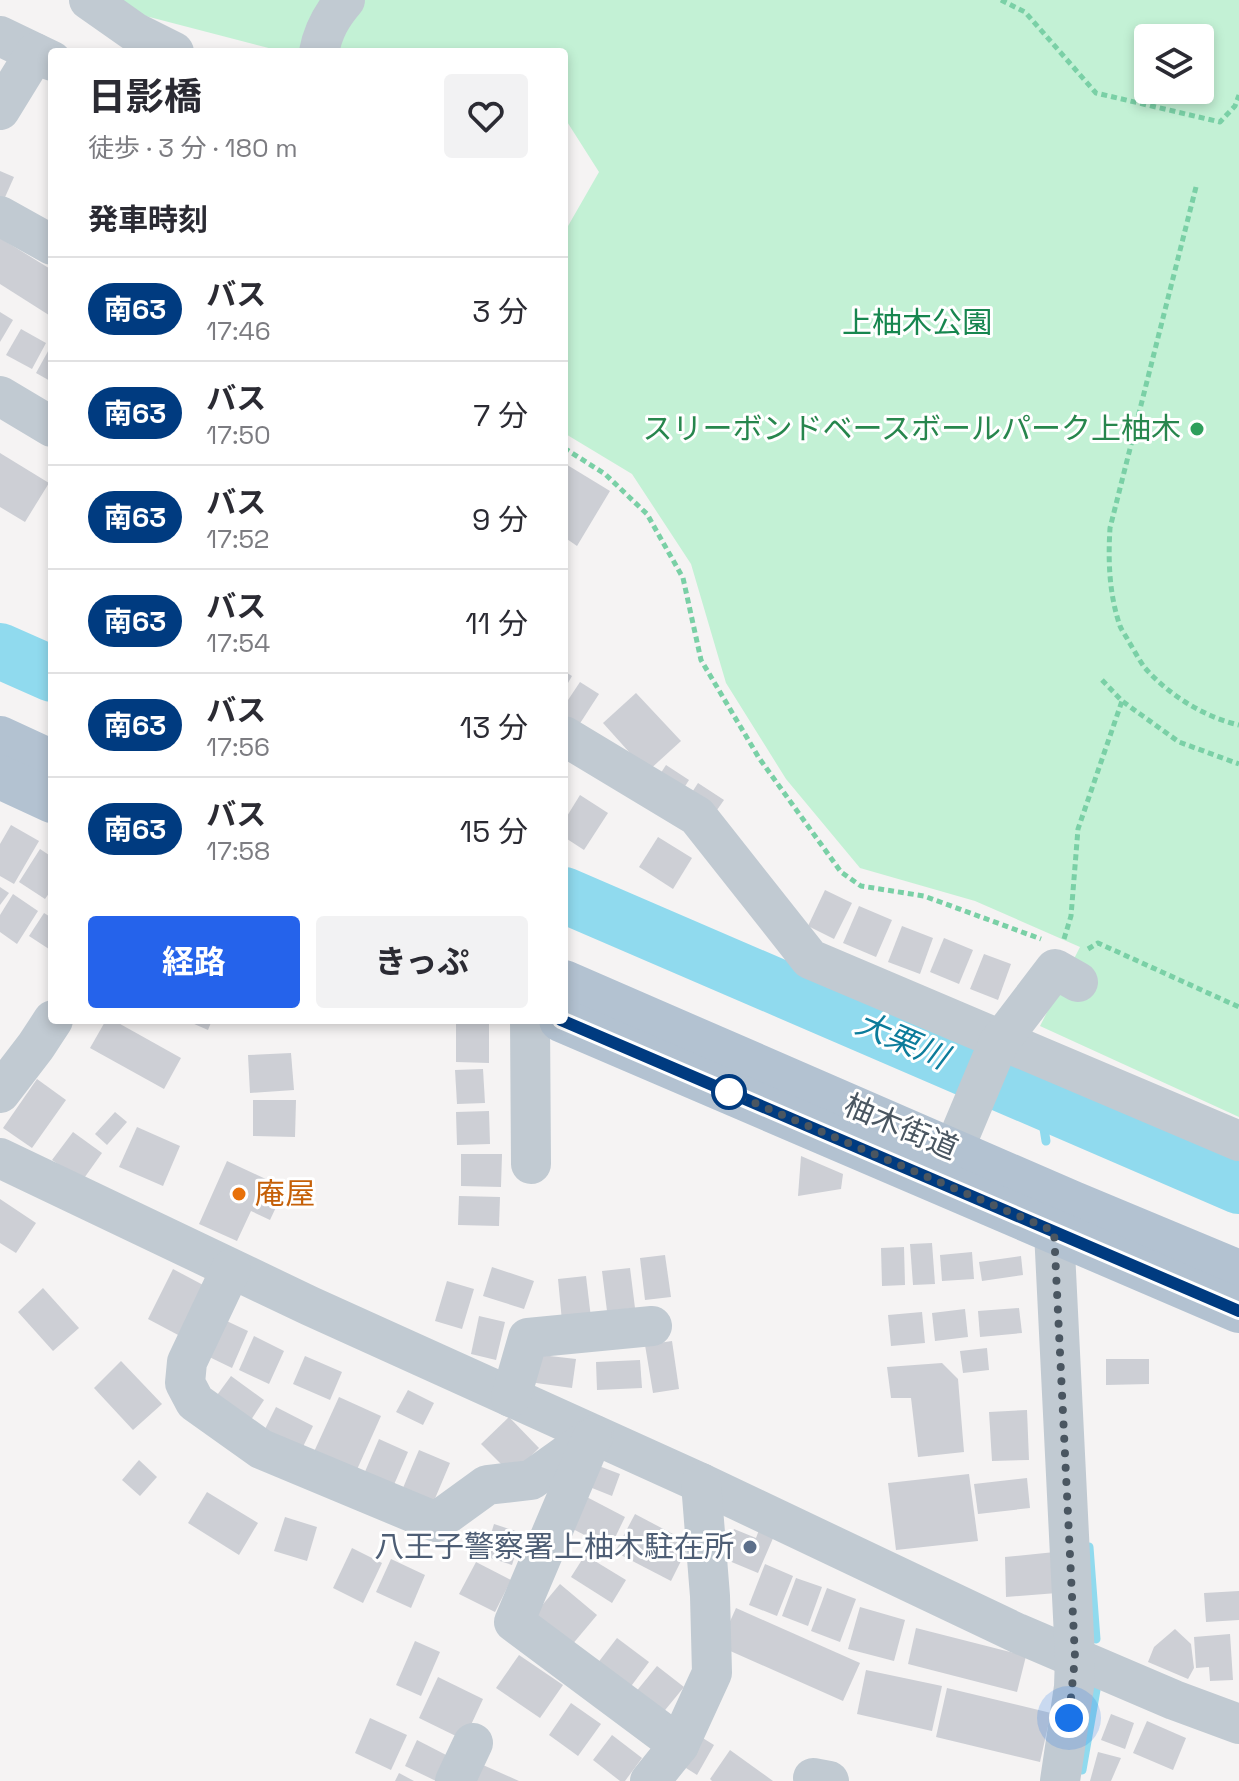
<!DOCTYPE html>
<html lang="ja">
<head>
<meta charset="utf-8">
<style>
  :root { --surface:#fff; --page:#f2f2f3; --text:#2b2b33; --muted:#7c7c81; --line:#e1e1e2; --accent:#2563eb }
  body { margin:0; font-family:"Space Grotesk","Noto Sans JP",sans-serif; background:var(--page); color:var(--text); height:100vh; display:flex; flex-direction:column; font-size:30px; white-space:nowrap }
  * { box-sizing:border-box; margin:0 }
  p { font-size:26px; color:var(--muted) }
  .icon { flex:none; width:44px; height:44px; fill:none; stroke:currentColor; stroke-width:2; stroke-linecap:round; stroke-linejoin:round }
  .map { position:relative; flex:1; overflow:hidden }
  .details { position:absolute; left:48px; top:48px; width:520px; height:976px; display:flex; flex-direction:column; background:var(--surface); border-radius:8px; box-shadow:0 4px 12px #0003 }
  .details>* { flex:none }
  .badge { padding:0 16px; border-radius:26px; font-size:28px; line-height:52px }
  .tools { position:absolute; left:1134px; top:24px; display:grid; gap:16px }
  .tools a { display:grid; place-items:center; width:80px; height:80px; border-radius:8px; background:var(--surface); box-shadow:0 4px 12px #0003; font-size:40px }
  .you { position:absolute; width:40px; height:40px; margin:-20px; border:6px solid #fff; border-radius:50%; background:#1a73e8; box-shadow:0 0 0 12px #1a73e833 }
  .map>.badge { position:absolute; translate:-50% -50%; box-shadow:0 0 0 4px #fff }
  h2 { padding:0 40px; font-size:30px; line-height:72px }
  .round { display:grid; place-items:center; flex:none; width:84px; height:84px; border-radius:8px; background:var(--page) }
  .head { display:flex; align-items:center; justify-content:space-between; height:136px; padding:0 40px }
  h1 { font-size:38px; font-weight:700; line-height:60px }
  .action { display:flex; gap:16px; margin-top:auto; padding:16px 40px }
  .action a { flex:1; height:92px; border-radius:8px; background:var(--accent); color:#fff; font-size:32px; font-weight:700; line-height:92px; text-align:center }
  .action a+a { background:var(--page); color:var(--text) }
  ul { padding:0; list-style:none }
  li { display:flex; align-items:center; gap:24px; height:104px; padding:0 40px; border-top:2px solid var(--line) }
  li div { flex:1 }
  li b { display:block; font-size:30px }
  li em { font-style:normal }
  li .badge { min-width:88px; font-weight:700; text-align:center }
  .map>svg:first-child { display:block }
  .green { fill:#c3f1d5; fill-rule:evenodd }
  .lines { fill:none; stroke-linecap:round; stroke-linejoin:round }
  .stream { stroke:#90daee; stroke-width:9 }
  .river { stroke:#90daee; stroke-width:56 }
  .building { fill:#cdcfd5 }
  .path { stroke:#7ad0a6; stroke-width:5; stroke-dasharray:6 4; stroke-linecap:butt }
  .minor { stroke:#c1cad2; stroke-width:40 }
  .major { stroke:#b3c2d1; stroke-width:44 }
  .line-casing { stroke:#fff; stroke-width:18 }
  .line { stroke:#003b80; stroke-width:12 }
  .walk { stroke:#4a5661; stroke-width:8; stroke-dasharray:0 14.4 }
  .leisure-dot { fill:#2e9e5b; stroke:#fff; stroke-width:3 }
  .stop-dot { fill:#fff; stroke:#003b80; stroke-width:4 }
  .food-dot { fill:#e8710a; stroke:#fff; stroke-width:3 }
  .service-dot { fill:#5c6f8a; stroke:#fff; stroke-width:3 }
  .labels { text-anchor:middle; stroke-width:6; stroke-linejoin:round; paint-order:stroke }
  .park-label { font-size:30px; fill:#17864f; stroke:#fff }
  .leisure-label { font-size:30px; fill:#27864d; stroke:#fff; text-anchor:end }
  .street-label { font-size:30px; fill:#4a5661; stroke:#fff }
  .food-label { font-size:30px; fill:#c56008; stroke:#fff; text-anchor:start }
  .service-label { font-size:30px; fill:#4e5e75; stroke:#fff; text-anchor:end }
  .water-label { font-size:32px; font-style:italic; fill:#0c7c9b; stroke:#fff }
</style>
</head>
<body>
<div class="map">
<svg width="1239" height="1781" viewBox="0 0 1239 1781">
  <rect width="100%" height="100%" fill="#f5f3f3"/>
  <path class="green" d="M84,0H1239V1117L1040,1026L1080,947L975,901L860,868L786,779L726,683L691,564L632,474L564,433V233L599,172L564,117V52H284ZM1148,38H1200V90H1148Z"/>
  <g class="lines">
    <g class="stream">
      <path d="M1039,1098L1046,1141"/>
      <path d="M1089,1547L1096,1639"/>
      <path d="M1082,1770L1096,1690"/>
    </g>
    <g class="river">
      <path d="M0,651L52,674"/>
      <path d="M564,895L1239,1186"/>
    </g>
  </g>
  <g class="building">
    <path d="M0,171L14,177L2,204L0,203Z"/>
    <path d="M0,238L52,270V317L0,284Z"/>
    <path d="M0,312L13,320L0,342Z"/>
    <path d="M21,329L46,343L32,369L6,355Z"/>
    <path d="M52,344V382L36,373Z"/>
    <path d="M0,453L49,483L25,522L0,507Z"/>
    <path d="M564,463L610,491L577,546L564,537Z"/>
    <path d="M564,671L572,676L564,690Z"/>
    <path d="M580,682L599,694L577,728L564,720V706Z"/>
    <path d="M636,693L681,741L647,772L603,723Z"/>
    <path d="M666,765L689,780L678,797L655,782Z"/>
    <path d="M698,783L724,800L712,817L687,800Z"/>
    <path d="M580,795L608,813L584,850L564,837V821Z"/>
    <path d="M11,825L39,841L14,884L0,876V844Z"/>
    <path d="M658,837L692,858L673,889L639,867Z"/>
    <path d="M40,849L52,857V889L45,899L19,882Z"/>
    <path d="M0,887L9,893L0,905Z"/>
    <path d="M825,890L852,903L834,939L808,926Z"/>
    <path d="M13,894L38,911L17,944L0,932V915Z"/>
    <path d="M859,906L892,920L876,957L843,943Z"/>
    <path d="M44,913L52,918V951L29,936Z"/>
    <path d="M902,926L933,938L920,974L888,962Z"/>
    <path d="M944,938L973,950L959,984L930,972Z"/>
    <path d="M984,954L1011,964L998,1000L970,989Z"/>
    <path d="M106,1020H113L181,1058L164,1089L90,1048Z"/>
    <path d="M185,1020H212L208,1030Z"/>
    <path d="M456,1021L489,1022V1063L456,1062Z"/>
    <path d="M291,1053L294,1090L250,1093L248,1055Z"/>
    <path d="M483,1069L485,1103L457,1104L455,1070Z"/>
    <path d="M37,1079L66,1100L32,1148L3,1128Z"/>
    <path d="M253,1100H296L295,1137L253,1136Z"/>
    <path d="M489,1111L490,1144L457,1145L456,1112Z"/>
    <path d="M115,1112L127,1122L107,1145L95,1134Z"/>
    <path d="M137,1127L180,1146L163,1186L119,1167Z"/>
    <path d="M73,1132L102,1153L82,1181L52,1160Z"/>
    <path d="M461,1154H502L501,1187L461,1186Z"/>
    <path d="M801,1156L843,1174L841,1189L798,1196Z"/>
    <path d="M227,1161L285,1188L270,1220L251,1211L237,1241L199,1224Z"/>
    <path d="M459,1196L500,1197L499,1226L458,1225Z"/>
    <path d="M0,1199L36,1223L16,1253L0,1243Z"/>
    <path d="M932,1243L935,1284L913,1285L910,1244Z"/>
    <path d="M904,1247L905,1285L882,1286L881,1248Z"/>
    <path d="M972,1252L974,1279L942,1281L940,1255Z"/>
    <path d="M665,1255L671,1297L645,1300L640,1258Z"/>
    <path d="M1021,1256L1023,1275L982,1281L979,1262Z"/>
    <path d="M492,1267L534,1281L524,1309L483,1296Z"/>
    <path d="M630,1268L635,1308L607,1311L602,1271Z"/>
    <path d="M173,1269L205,1286L180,1336L148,1319Z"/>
    <path d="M586,1276L591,1318L562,1321L558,1279Z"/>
    <path d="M447,1281L474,1289L462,1329L435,1321Z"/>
    <path d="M43,1288L79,1328L53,1351L18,1312Z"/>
    <path d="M1019,1308L1022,1333L980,1337L978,1311Z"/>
    <path d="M965,1309L968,1337L935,1341L932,1313Z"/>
    <path d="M922,1312L925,1343L891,1346L888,1315Z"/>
    <path d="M216,1316L248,1331L232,1368L199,1352Z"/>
    <path d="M479,1316L505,1322L496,1360L471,1354Z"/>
    <path d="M254,1336L284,1351L269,1384L239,1370Z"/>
    <path d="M672,1341L679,1389L653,1393L645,1345Z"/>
    <path d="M987,1348L989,1370L963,1373L960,1351Z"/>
    <path d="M532,1354L576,1359L572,1388L529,1382Z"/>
    <path d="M305,1356L342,1372L330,1400L293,1384Z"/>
    <path d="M1106,1359H1149V1384L1106,1385Z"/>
    <path d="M640,1360L642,1388L597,1390L596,1362Z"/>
    <path d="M121,1361L162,1404L133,1430L94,1388Z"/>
    <path d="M942,1363L958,1379L964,1452L918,1457L911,1398H891L887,1367Z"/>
    <path d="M231,1376L264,1400L247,1426L212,1402Z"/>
    <path d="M408,1390L434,1403L423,1425L396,1412Z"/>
    <path d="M339,1397L381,1416L355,1474L313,1454Z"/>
    <path d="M276,1407L313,1426L298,1457L260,1439Z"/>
    <path d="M1027,1410L1029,1460L992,1461L989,1412Z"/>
    <path d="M509,1417L539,1448L512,1475L481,1444Z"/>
    <path d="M379,1439L408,1452L390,1494L361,1481Z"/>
    <path d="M419,1450L450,1463L431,1508L400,1495Z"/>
    <path d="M139,1460L157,1477L140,1496L122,1480Z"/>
    <path d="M591,1463L620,1474L612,1496L582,1484Z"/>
    <path d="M969,1474L978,1541L896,1550L888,1483Z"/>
    <path d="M1027,1478L1030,1508L978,1514L974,1484Z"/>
    <path d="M207,1492L258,1523L239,1555L188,1523Z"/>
    <path d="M581,1494L625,1517L610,1548L565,1525Z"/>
    <path d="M635,1514L690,1543L671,1581L615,1552Z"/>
    <path d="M285,1517L317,1527L307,1561L274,1551Z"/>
    <path d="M494,1524L522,1533L512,1565L484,1556Z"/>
    <path d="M734,1529L756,1538L759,1530L774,1536L758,1573L722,1558Z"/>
    <path d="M352,1548L382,1563L363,1603L333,1588Z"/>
    <path d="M1055,1552L1057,1593L1006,1597L1005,1557Z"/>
    <path d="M585,1555L626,1580L612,1603L571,1577Z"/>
    <path d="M391,1559L425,1575L411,1608L376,1592Z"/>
    <path d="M476,1562L511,1580L495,1612L459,1594Z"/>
    <path d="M765,1564L793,1576L777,1616L749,1605Z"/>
    <path d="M796,1578L822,1587L808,1626L782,1616Z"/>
    <path d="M560,1584L597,1615L571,1646L534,1615Z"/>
    <path d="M827,1588L856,1599L840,1642L811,1631Z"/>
    <path d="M1239,1591V1620L1206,1622L1204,1593Z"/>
    <path d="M860,1607L905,1620L894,1661L848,1649Z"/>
    <path d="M736,1608L860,1663L843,1701L719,1646Z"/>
    <path d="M916,1628L1026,1656L1017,1692L908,1664Z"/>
    <path d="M1175,1629L1191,1644L1194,1668L1188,1679L1148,1662L1154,1647Z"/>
    <path d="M1230,1634L1233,1680L1210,1681L1209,1667L1196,1668L1194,1637Z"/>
    <path d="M617,1638L649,1662L629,1689L597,1664Z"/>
    <path d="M415,1641L440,1652L421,1696L396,1685Z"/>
    <path d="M519,1655L563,1685L540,1718L496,1688Z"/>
    <path d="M657,1666L684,1687L661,1715L635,1693Z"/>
    <path d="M866,1670L942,1686L932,1731L857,1714Z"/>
    <path d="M438,1677L483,1699L464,1740L419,1718Z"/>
    <path d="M947,1688L1051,1713L1040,1762L936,1737Z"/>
    <path d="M571,1703L601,1724L578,1756L549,1735Z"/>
    <path d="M1111,1714L1134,1723L1125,1749L1101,1740Z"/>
    <path d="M370,1718L407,1735L391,1770L355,1753Z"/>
    <path d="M1147,1721L1186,1738L1173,1770L1133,1753Z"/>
    <path d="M693,1732L714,1745L697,1775L675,1761Z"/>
    <path d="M612,1735L642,1758L625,1781H620L593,1760Z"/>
    <path d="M417,1740L452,1758L436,1781L405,1766Z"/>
    <path d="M730,1750L773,1781H712L710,1779Z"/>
    <path d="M1098,1752L1121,1758L1111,1781H1090Z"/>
    <path d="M474,1761L519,1781H465Z"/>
    <path d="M399,1773L414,1781H395Z"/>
  </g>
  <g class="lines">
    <g class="path">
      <path d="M1001,0L1025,12L1096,93L1220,122L1235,106L1239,95"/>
      <path d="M1196,187L1110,528C1108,560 1109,594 1120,626C1122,631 1126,636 1129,642C1134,650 1139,660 1145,668C1169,695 1204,717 1239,725"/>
      <path d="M564,448L605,474L647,514L683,578L701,660L759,758L841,872L861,886L924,896L1041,939"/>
      <path d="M1102,680L1122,701L1179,742L1239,764"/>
      <path d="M1064,939L1071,916L1078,829L1122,701"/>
      <path d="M1088,949L1098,943L1239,1007"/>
    </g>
    <g class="minor">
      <path d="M89,0L136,33L174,52"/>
      <path d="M0,36L52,61"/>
      <path d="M319,52C323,31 331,16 345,0"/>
      <path d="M0,110L35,53"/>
      <path d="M0,216L52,245"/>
      <path d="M0,396L52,427"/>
      <path d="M564,736L697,816L810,959L1239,1141"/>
      <path d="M530,1020L531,1164"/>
      <path d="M0,1093L36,1046L53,1020"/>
      <path d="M0,1158L310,1306L701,1483L1017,1633L1174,1700L1239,1724"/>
      <path d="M941,1180L998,1044L1055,969L1078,982"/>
      <path d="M1054,1231L1075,1657L1074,1687L1060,1781"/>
      <path d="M231,1269L187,1362L185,1383L195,1402L261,1449L436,1522L487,1485L531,1480L594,1435"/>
      <path d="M511,1397L528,1338L652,1326"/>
      <path d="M592,1438L514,1622L679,1745"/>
      <path d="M813,1778L829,1781"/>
      <path d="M455,1781L473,1743"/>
      <path d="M650,1781L679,1745L712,1673L710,1596L701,1483"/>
    </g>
    <g class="major">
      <path d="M0,738L52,762"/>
      <path d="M0,777L52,801"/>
      <path d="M564,982L1073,1203L1239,1272"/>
      <path d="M561,1020L1239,1311"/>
    </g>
  </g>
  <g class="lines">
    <g class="line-casing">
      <path id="line" d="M561,1020L1239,1311"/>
    </g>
    <use href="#line" class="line"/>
    <path class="walk" d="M729,1092L1054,1231L1075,1657L1069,1718"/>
  </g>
  <circle class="leisure-dot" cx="1197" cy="429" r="8"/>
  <circle class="stop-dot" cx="729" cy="1092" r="16"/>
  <circle class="food-dot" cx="239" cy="1194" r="8"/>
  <circle class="service-dot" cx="750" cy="1547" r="8"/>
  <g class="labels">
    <g class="park-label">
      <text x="917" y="333">上柚木公園</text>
    </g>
    <g class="leisure-label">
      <text x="1181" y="439">スリーボンドベースボールパーク上柚木</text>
    </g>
    <g class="street-label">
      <text transform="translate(901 1127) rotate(23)" y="10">柚木街道</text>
    </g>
    <g class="food-label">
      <text x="255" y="1204">庵屋</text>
    </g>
    <g class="service-label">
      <text x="734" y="1557">八王子警察署上柚木駐在所</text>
    </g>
    <g class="water-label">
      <text transform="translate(902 1040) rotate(23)" y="11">大栗川</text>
    </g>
  </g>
</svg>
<div class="tools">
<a><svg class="icon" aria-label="layers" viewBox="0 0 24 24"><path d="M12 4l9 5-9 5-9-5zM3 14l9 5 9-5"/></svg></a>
</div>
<div class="you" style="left:1069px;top:1718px"></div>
<section class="details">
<div class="head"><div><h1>日影橋</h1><p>徒歩 · 3 分 · 180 m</p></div><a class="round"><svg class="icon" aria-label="heart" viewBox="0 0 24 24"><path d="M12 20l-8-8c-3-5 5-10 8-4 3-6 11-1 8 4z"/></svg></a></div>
<h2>発車時刻</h2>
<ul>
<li><span class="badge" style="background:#003b80;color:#fff">南63</span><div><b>バス</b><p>17:46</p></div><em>3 分</em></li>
<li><span class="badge" style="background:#003b80;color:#fff">南63</span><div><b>バス</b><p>17:50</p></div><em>7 分</em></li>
<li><span class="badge" style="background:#003b80;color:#fff">南63</span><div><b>バス</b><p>17:52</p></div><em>9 分</em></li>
<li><span class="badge" style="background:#003b80;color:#fff">南63</span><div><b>バス</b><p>17:54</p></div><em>11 分</em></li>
<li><span class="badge" style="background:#003b80;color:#fff">南63</span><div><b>バス</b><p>17:56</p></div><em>13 分</em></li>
<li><span class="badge" style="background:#003b80;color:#fff">南63</span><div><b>バス</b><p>17:58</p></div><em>15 分</em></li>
</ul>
<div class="action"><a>経路</a><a>きっぷ</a></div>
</section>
</div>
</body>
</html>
